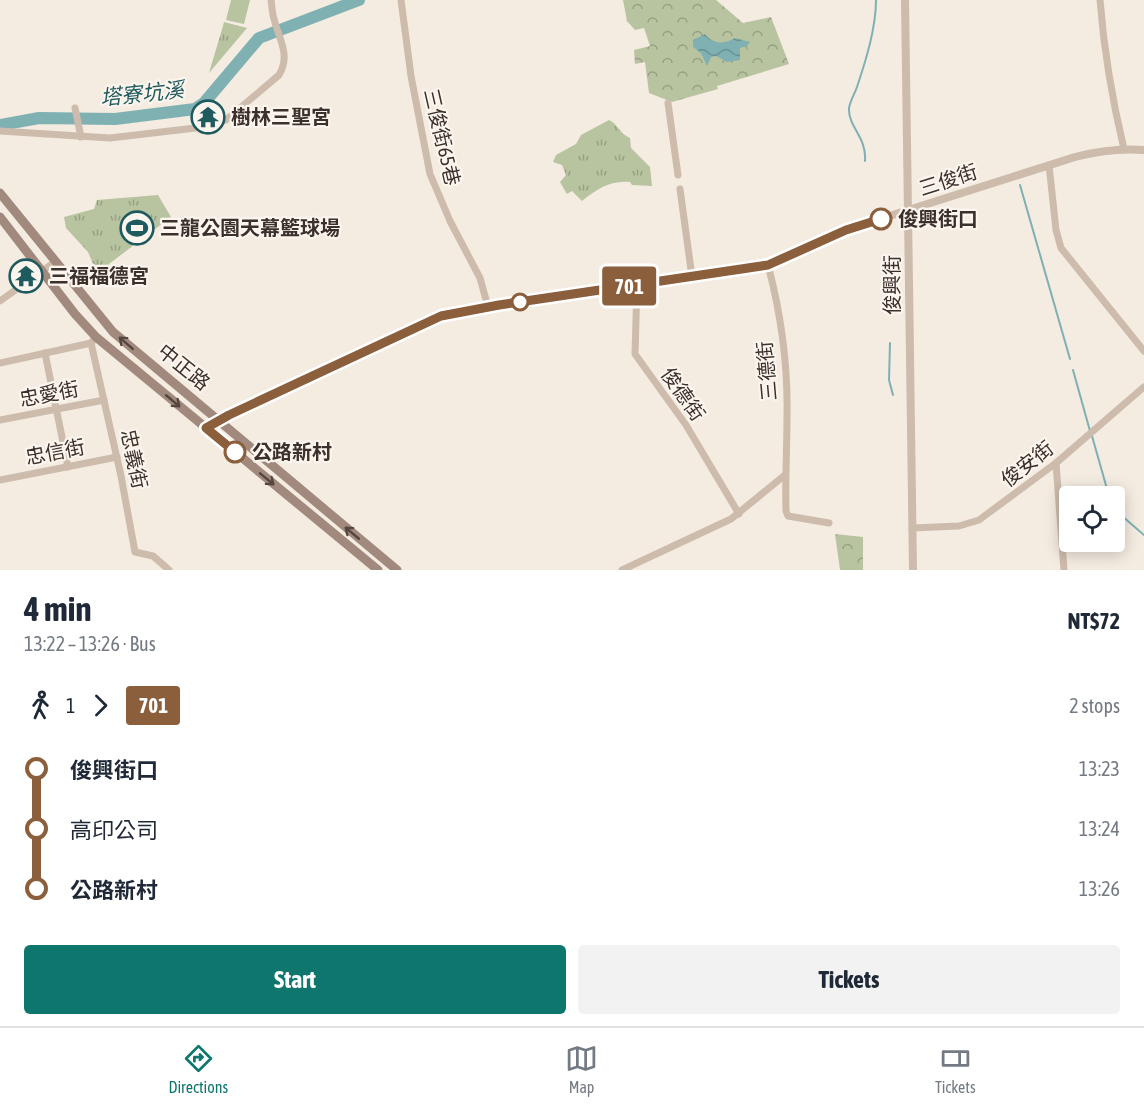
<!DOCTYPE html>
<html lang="en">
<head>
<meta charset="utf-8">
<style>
  :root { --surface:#fff; --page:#f2f2f3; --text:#1f2937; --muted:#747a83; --line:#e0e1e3; --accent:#0f766e }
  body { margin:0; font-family:"Asap Condensed","Noto Sans TC",sans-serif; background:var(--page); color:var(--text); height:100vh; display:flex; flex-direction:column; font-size:22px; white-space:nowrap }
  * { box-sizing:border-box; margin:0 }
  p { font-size:20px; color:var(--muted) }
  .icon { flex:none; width:33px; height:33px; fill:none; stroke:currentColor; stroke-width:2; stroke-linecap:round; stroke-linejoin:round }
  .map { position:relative; height:570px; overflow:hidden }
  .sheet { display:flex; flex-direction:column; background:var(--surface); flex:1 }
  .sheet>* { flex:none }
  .badge { padding:0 12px; border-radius:4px; font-size:21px; line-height:39px }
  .controls { position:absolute; left:1059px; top:486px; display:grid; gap:12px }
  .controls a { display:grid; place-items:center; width:66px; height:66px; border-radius:6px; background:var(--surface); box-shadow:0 3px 15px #0003; font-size:30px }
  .map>.badge { position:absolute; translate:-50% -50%; box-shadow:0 0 0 3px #fff }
  .legs { display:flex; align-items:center; gap:9px; height:66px; padding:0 24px; font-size:20px }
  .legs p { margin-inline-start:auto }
  .headline { display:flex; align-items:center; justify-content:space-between; height:102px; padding:0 24px }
  h1 { font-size:33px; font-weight:700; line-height:45px }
  .cta { display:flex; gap:12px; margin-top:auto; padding:12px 24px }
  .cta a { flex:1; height:69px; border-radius:6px; background:var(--accent); color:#fff; font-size:24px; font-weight:700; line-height:69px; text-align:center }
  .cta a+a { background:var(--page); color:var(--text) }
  ul { padding:0 24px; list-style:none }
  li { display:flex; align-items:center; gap:21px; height:60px; font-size:22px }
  li i { display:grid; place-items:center; width:9px; height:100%; margin:0 8px; background:currentColor }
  li i::after { content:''; width:15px; height:15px; margin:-8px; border:4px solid; border-radius:50%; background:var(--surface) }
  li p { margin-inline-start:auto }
  li:first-child i { background:linear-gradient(#0000 50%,currentColor 0) }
  li:last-child i { background:linear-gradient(currentColor 50%,#0000 0) }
  .dock { display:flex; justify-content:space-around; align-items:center; height:84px; border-top:2px solid var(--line); background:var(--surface); font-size:16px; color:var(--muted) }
  .dock a { display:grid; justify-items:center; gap:3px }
  .dock .on { color:var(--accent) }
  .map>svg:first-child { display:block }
  .green { fill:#b8c4a0 }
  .forest { fill:url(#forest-crowns) }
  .park { fill:url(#park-tufts) }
  .water { fill:url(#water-waves) }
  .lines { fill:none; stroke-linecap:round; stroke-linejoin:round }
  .stream { stroke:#7fb0b2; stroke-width:2 }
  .river { stroke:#7fb0b2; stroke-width:12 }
  .minor { stroke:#cdbbac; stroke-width:7 }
  .tertiary { stroke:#cdbbac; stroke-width:8 }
  .secondary { stroke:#a18a7d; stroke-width:9 }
  .oneway { stroke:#544640 }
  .line-1-casing { stroke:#fff; stroke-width:14 }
  .line-1 { stroke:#8b5e3c; stroke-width:9 }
  .stop-1-dot { fill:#fff; stroke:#8b5e3c; stroke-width:3 }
  .labels { text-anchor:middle; stroke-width:4.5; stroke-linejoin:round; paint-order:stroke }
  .poi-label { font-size:20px; font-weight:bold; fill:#3b302b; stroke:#fbf5ee; text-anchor:start }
  .street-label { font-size:20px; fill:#3b302b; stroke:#fbf5ee }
  .stop-label { font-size:20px; font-weight:bold; fill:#3b302b; stroke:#fbf5ee; text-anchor:start }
  .water-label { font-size:21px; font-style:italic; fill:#1f5a5e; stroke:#fbf5ee }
</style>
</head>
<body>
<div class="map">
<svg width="1144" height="570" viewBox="0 0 1144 570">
  <defs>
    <pattern id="forest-crowns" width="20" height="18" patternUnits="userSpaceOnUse" patternTransform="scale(1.5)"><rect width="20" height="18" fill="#b8c4a0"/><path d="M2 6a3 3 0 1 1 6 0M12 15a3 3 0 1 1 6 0" fill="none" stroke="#97a083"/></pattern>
    <pattern id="park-tufts" width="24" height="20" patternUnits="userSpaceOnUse" patternTransform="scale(1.5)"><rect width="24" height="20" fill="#b8c4a0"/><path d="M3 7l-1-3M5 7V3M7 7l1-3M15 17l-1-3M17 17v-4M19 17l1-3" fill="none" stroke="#97a083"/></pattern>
    <pattern id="water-waves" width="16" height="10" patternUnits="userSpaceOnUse" patternTransform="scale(1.5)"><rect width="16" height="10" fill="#7fb0b2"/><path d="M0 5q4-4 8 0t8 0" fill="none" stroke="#699091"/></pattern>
  </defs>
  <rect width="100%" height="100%" fill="#f4ebe1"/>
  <path class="green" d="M231,0H250L244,24L226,20Z"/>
  <g class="forest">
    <path d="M623,0H716L743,23L771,17L789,64L717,86L718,89L672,102L649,93L645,62L635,64L634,50L650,46L644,28L635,30L627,21Z"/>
    <path d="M835,534L863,537V570H840Z"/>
  </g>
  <g class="park">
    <path d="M224,22L247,28L209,73L223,26Z"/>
    <path d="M609,120C618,124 619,133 630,138L631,148L650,167L652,186L632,185L630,182C610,180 597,189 582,201L572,191L567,194L560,182L566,175L562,165L553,162L556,155L576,144L581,135Z"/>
    <path d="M158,195L171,217L109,264L99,278L88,252L66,228L64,217L94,209L97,200Z"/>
  </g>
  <path class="water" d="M705,34C713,45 725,44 735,38L750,42L747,46L740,48V60L727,62L716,56L711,57L707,66L701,53L693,47V40Z"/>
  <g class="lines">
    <g class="stream">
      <path d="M865,161C867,137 848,127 849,108C850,101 855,93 857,87C866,60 876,28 876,0"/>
      <path d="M1020,185L1070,359"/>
      <path d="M890,343L889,380L893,395"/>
      <path d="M1073,370L1090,431"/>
      <path d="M1092,436L1109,496"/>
      <path d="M1114,509L1144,535"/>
    </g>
    <path class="river" d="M0,125L39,118L115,119L195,109L204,103L259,38L359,0"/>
    <g class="minor">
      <path d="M401,0L411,76L430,174L450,221L480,278L488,307"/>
      <path d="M1100,0C1104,51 1112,99 1124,149"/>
      <path d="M668,103L678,175"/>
      <path d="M75,108L81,137"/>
      <path d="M0,131L110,138L204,127L226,120L279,75C291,55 279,39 274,19C272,13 272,6 271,0"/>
      <path d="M1049,165L1056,230L1061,248L1144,351"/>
      <path d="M680,189L692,277"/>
      <path d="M768,265C781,314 788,367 787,417C787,449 785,479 786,511L788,516L829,523"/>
      <path d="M637,285L635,354L686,425L739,514"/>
      <path d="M0,301L56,261"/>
      <path d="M96,337L91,343L121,476L135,552L153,556L169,570"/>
      <path d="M45,353L68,467"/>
      <path d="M0,363L91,343"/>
      <path d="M0,420L104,400"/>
      <path d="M1056,463L1064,570"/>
      <path d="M0,480L117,457"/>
      <path d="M912,528L959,526L979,520L1056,463L1144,387"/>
      <path d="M622,570L731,519L785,475"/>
    </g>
    <g class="tertiary">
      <path d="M905,0L913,570"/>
      <path d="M220,420L441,316L499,305L768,265L858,226L1075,157C1098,151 1120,148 1144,150"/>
    </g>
    <g class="secondary">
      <path d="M0,193L113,332L397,570"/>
      <path d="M0,217L75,314L96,337L378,570"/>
    </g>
  </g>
  <defs><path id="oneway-shaft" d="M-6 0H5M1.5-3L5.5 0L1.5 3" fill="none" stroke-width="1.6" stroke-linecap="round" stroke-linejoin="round" transform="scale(1.5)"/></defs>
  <g class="oneway">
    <use href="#oneway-shaft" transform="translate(126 343) rotate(-139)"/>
    <use href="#oneway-shaft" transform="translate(173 401) rotate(40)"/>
    <use href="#oneway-shaft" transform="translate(267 479) rotate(39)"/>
    <use href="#oneway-shaft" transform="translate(352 533) rotate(-140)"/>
  </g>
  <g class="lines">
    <g class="line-1-casing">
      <path id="line-1" d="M235,452L206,428L229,415L441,316L499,305L768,265L846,230L881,219"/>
    </g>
    <use href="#line-1" class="line-1"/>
  </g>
  <defs>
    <g id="temple-ring" transform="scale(1.725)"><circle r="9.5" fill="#fbf5ee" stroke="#1f5a5e" stroke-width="1.5"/><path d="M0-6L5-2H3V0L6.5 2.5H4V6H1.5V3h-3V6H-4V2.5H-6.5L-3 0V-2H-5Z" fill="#1f5a5e"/></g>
    <g id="stadium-ring" transform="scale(1.725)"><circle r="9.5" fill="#fbf5ee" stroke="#1f5a5e" stroke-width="1.5"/><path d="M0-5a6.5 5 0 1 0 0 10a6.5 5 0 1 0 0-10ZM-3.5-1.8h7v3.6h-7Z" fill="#1f5a5e"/></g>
  </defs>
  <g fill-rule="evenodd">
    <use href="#temple-ring" x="208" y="117"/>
    <use href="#stadium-ring" x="137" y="228"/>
    <use href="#temple-ring" x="26" y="276"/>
  </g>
  <g class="stop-1-dot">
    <circle cx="881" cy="219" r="10"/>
    <circle cx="520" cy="302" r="8"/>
    <circle cx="235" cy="452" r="10"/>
  </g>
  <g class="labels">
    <g class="poi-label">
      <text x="231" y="124">樹林三聖宮</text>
      <text x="160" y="235">三龍公園天幕籃球場</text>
      <text x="49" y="283">三福福德宮</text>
    </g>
    <g class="street-label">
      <text transform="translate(442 137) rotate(77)" y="7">三俊街65巷</text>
      <text transform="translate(948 180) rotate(-18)" y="7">三俊街</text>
      <text transform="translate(892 285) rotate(-90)" y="7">俊興街</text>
      <text transform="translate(184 367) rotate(39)" y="7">中正路</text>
      <text transform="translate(767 371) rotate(-95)" y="7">三德街</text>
      <text transform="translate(49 394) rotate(-11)" y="7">忠愛街</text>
      <text transform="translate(683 394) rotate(55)" y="7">俊德街</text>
      <text transform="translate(55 452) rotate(-11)" y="7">忠信街</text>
      <text transform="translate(134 459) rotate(78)" y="7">忠義街</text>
      <text transform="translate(1027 464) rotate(-38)" y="7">俊安街</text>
    </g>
    <g class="stop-label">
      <text x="898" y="226">俊興街口</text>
      <text x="252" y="459">公路新村</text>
    </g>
    <g class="water-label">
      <text transform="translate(142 94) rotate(-6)" y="7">塔寮坑溪</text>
    </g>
  </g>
</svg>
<div class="controls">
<a><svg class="icon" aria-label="locate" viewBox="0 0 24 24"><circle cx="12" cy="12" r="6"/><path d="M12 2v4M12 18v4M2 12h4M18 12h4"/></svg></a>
</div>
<b class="badge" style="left:629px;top:286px;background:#8b5e3c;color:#fff">701</b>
</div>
<section class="sheet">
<div class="headline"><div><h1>4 min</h1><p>13:22 – 13:26 · Bus</p></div><b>NT$72</b></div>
<div class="legs"><svg class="icon" aria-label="walk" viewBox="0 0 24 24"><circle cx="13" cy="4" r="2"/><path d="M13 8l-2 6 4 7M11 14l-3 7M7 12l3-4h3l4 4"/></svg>1<svg class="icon" aria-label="forward" viewBox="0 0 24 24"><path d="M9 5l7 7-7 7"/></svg><b class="badge" style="background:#8b5e3c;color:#fff">701</b><p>2 stops</p></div>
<ul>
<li><i style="color:#8b5e3c"></i><b>俊興街口</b><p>13:23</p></li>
<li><i style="color:#8b5e3c"></i><span>高印公司</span><p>13:24</p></li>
<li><i style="color:#8b5e3c"></i><b>公路新村</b><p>13:26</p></li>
</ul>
<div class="cta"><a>Start</a><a>Tickets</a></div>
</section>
<nav class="dock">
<a class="on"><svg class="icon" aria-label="directions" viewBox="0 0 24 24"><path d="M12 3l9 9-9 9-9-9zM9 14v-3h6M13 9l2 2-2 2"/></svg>Directions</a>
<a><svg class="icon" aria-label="map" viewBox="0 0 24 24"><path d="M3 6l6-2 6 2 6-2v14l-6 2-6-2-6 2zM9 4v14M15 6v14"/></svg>Map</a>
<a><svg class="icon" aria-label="tickets" viewBox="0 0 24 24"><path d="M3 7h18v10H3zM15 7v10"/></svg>Tickets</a>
</nav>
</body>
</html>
